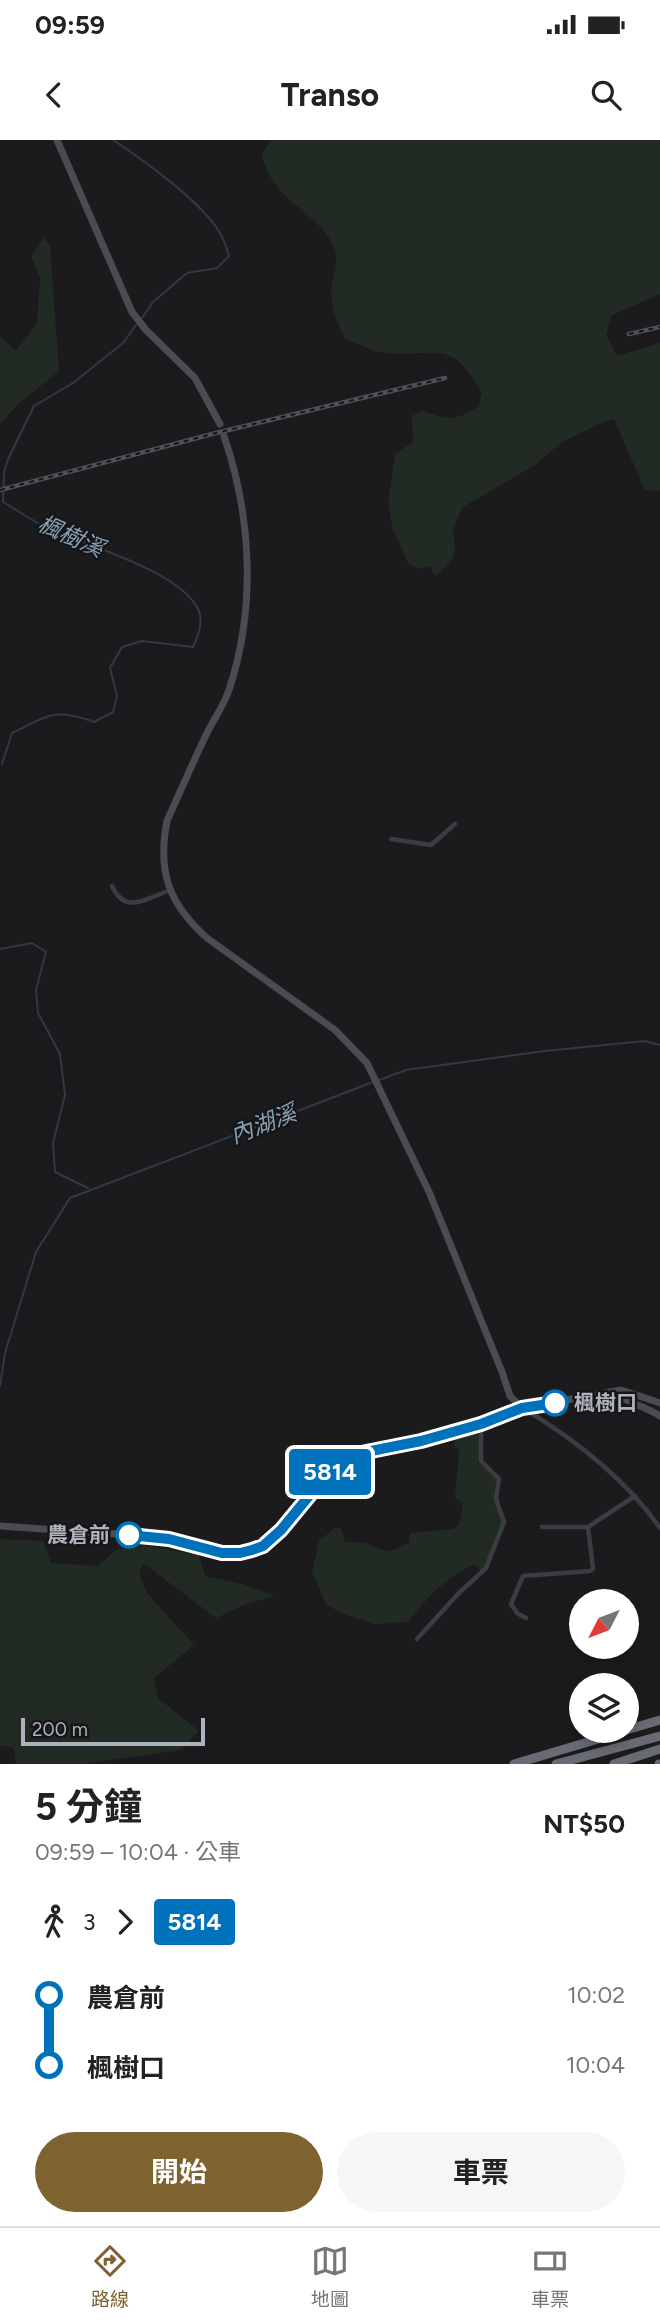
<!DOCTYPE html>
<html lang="zh-TW">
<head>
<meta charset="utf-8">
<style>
  :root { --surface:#fff; --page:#f6f6f6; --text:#222; --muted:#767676; --line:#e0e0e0; --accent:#7e6230 }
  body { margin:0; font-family:Figtree,"Noto Sans TC",sans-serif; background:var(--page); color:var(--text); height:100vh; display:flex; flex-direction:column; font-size:26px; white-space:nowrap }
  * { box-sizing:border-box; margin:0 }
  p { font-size:23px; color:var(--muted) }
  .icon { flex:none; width:38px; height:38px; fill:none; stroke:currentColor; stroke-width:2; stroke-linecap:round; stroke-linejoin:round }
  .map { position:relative; height:1624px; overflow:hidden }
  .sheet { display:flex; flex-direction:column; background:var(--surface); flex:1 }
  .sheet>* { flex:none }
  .badge { padding:0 14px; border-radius:5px; font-size:24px; line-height:46px }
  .needle { width:46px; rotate:228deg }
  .buttons { position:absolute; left:569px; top:1449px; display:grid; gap:14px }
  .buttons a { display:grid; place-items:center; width:70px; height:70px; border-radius:50%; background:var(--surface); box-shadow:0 4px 10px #0003; font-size:35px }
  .scale { position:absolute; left:21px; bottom:18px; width:184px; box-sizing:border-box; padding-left:7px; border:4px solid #aeb2bc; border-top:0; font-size:19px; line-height:24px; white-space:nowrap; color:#aeb2bc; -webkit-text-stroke:5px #161618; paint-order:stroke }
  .map>.badge { position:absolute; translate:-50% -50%; box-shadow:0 0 0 4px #fff }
  .legs { display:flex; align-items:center; gap:10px; height:77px; padding:0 35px; font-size:23px }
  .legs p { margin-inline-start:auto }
  .overview { display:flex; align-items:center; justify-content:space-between; height:119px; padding:0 35px }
  h1 { font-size:38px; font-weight:700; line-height:52px }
  .primary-button { display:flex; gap:14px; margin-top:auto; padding:14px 35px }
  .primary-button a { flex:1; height:80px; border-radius:42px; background:var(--accent); color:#fff; font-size:28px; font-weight:700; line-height:80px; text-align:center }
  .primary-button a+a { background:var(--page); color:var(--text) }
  ul { padding:0 35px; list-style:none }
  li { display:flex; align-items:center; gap:24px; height:70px; font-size:26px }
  li i { display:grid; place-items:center; width:10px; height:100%; margin:0 9px; background:currentColor }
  li i::after { content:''; width:18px; height:18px; margin:-9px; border:5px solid; border-radius:50%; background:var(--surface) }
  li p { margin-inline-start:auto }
  li:first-child i { background:linear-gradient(#0000 50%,currentColor 0) }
  li:last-child i { background:linear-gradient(currentColor 50%,#0000 0) }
  .status { display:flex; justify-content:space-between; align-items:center; height:49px; padding:0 35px; background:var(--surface); direction:ltr }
  .status svg { height:19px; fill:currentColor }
  header { display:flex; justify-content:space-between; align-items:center; height:91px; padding:0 35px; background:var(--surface); font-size:32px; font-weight:700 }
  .dock { display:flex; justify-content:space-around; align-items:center; height:98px; border-top:2px solid var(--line); background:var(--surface); font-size:19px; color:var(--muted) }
  .dock a { display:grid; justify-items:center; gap:4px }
  .dock .on { color:var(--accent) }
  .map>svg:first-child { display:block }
  .green { fill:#222b23 }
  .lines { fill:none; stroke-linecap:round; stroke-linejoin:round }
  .stream { stroke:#303a41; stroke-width:2 }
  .street { stroke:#3c3d42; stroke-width:4.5 }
  .secondary { stroke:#4a4c52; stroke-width:7 }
  .highway { stroke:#686b73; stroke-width:9 }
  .rail-casing { stroke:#4f5157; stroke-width:4.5 }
  .rail { stroke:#161618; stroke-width:2; stroke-dasharray:5; stroke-linecap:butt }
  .line-1-casing { stroke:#fff; stroke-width:16 }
  .line-1 { stroke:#0072bc; stroke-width:10 }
  .stop-1-dot { fill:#fff; stroke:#0072bc; stroke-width:3.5 }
  .labels { text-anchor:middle; stroke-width:5; stroke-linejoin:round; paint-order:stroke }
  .stop-label { font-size:21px; font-weight:bold; fill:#aeb2bc; stroke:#161618; text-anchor:start }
  .water-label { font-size:23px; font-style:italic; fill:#86a1b6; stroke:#161618 }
</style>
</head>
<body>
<div class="status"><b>09:59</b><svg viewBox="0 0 49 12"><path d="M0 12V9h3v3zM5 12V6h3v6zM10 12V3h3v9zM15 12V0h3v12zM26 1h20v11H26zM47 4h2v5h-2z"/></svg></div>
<header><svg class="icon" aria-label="back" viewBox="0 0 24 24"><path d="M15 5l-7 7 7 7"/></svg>Transo<svg class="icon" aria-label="search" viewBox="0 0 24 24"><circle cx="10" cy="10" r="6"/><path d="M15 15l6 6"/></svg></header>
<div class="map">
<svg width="660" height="1624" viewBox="0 0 660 1624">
  <rect width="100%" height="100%" fill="#1b1b1d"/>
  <g class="green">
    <path d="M272,0H660V154L612,175L606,194L617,216L660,203V351L645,350L614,279L603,282L562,302L535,325L463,367L453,388L455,410L452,421L435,437L430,426L419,429L408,423L393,389L388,364L395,315L413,301L412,276L423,271C449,280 454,281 478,267L482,253C448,193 435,220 381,212C369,210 357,203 345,199C339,185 331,169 331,153C332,137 341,120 333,105C315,69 269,59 262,13Z"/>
    <path d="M44,97L50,107L59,231L17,265L0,284V196L16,211L37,184L40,138L31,116Z"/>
    <path d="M478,1292L480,1324L498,1340L495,1356L504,1390L482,1432L474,1424C443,1440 429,1456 408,1482L374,1484L341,1473L326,1464L312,1432L319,1401L335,1388H341L345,1402L365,1403L389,1412L409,1403L410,1393L453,1389L459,1385L463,1363L455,1358L459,1310L454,1306L456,1298Z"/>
    <path d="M0,1399L43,1401L51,1423L98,1426L115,1411L135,1404L199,1415L205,1436L242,1444L275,1456L246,1464L216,1478L143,1423L139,1433L146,1452L194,1505L154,1538L158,1558L199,1591L181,1610L81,1624H16L14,1608L0,1605Z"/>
  </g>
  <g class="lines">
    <g class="stream">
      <path d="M113,0C142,19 206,65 221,95C225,102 227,109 229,116L217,128L187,133L153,162L142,178"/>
      <path d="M2,624L12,593C47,576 55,567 94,582L113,572L117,556L110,528L122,507L142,501L193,507C198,496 203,484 199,471C182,431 84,405 45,387C31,380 17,370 3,362L4,332L8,319L34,266L73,243L123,203L136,185"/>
      <path d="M0,809L32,803L46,812L36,850L38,873L60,914L65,955L53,1003L55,1032L88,1048"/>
      <path d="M379,940L406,930L545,911L645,901L660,905"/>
      <path d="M0,1246L5,1213L36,1112L70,1058L373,942"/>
    </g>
    <g class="street">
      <path d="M391,699L431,705L455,684"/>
      <path d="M112,746C125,775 146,759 170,750"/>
      <path d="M523,1268C574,1299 626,1339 660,1388"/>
      <path d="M588,1387L635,1356"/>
      <path d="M526,1478L517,1473L511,1464L523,1436L590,1431L593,1429L588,1387H542"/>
      <path d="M417,1499L458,1454L486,1428L504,1382L496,1359L499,1339L481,1321V1285"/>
    </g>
    <g class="secondary">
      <path d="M57,0L132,172L146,190L195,238L220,284"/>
      <path d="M224,296C252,378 256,468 229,550C224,565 214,579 207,593C193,622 180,652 167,681C157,732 169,764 207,798L335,890L367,923L430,1054L502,1232L510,1256L522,1268"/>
      <path d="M614,1253C628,1263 645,1266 660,1276"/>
      <path d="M0,1386L146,1396L169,1399L222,1413H240L252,1410L263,1406L281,1390L323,1339L339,1324L356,1314L421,1301L481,1284L522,1268L621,1250L660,1263"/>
    </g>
    <g class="highway">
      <path d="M626,1590L660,1580"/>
      <path d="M514,1624L625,1591"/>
      <path d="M556,1624L660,1596"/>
      <path d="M614,1624L660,1609"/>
      <path d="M659,1624H660"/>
    </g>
    <g class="rail-casing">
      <g id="rail">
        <path d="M629,194L660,187"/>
        <path d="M0,350L216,293L445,238"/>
      </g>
    </g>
    <use href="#rail" class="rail"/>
  </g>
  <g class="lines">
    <g class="line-1-casing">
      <path id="line-1" d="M129,1395L169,1399L222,1413H240L252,1410L263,1406L281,1390L323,1339L339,1324L356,1314L421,1301L481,1284L522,1268L555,1263"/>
    </g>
    <use href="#line-1" class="line-1"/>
  </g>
  <g class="stop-1-dot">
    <circle cx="555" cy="1263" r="12"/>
    <circle cx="129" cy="1395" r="12"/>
  </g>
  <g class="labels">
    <g class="stop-label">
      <text x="574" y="1270">楓樹口</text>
      <text x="110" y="1402" text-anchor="end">農倉前</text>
    </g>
    <g class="water-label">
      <text transform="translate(71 396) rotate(24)" y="8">楓樹溪</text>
      <text transform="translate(263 984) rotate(-21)" y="8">內湖溪</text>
    </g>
  </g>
</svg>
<div class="buttons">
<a><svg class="needle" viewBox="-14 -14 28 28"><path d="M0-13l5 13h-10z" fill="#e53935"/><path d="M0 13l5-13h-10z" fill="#767676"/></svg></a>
<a><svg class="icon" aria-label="layers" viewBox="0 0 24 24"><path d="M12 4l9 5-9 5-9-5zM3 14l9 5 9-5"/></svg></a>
</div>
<div class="scale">200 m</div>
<b class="badge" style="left:330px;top:1332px;background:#0072bc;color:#fff">5814</b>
</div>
<section class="sheet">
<div class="overview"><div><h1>5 分鐘</h1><p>09:59 – 10:04 · 公車</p></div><b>NT$50</b></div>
<div class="legs"><svg class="icon" aria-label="walk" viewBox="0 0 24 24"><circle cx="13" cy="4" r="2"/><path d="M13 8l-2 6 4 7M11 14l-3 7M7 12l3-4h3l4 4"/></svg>3<svg class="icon" aria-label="forward" viewBox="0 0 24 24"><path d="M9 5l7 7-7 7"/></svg><b class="badge" style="background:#0072bc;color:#fff">5814</b></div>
<ul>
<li><i style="color:#0072bc"></i><b>農倉前</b><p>10:02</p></li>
<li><i style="color:#0072bc"></i><b>楓樹口</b><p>10:04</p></li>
</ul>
<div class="primary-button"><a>開始</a><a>車票</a></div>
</section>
<nav class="dock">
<a class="on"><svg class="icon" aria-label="directions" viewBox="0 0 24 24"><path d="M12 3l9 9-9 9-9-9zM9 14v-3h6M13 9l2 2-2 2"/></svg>路線</a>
<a><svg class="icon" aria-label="map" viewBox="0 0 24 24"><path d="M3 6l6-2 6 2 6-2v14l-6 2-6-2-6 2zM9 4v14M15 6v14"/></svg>地圖</a>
<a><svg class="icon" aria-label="tickets" viewBox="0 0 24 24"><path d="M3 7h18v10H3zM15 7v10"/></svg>車票</a>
</nav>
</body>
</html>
